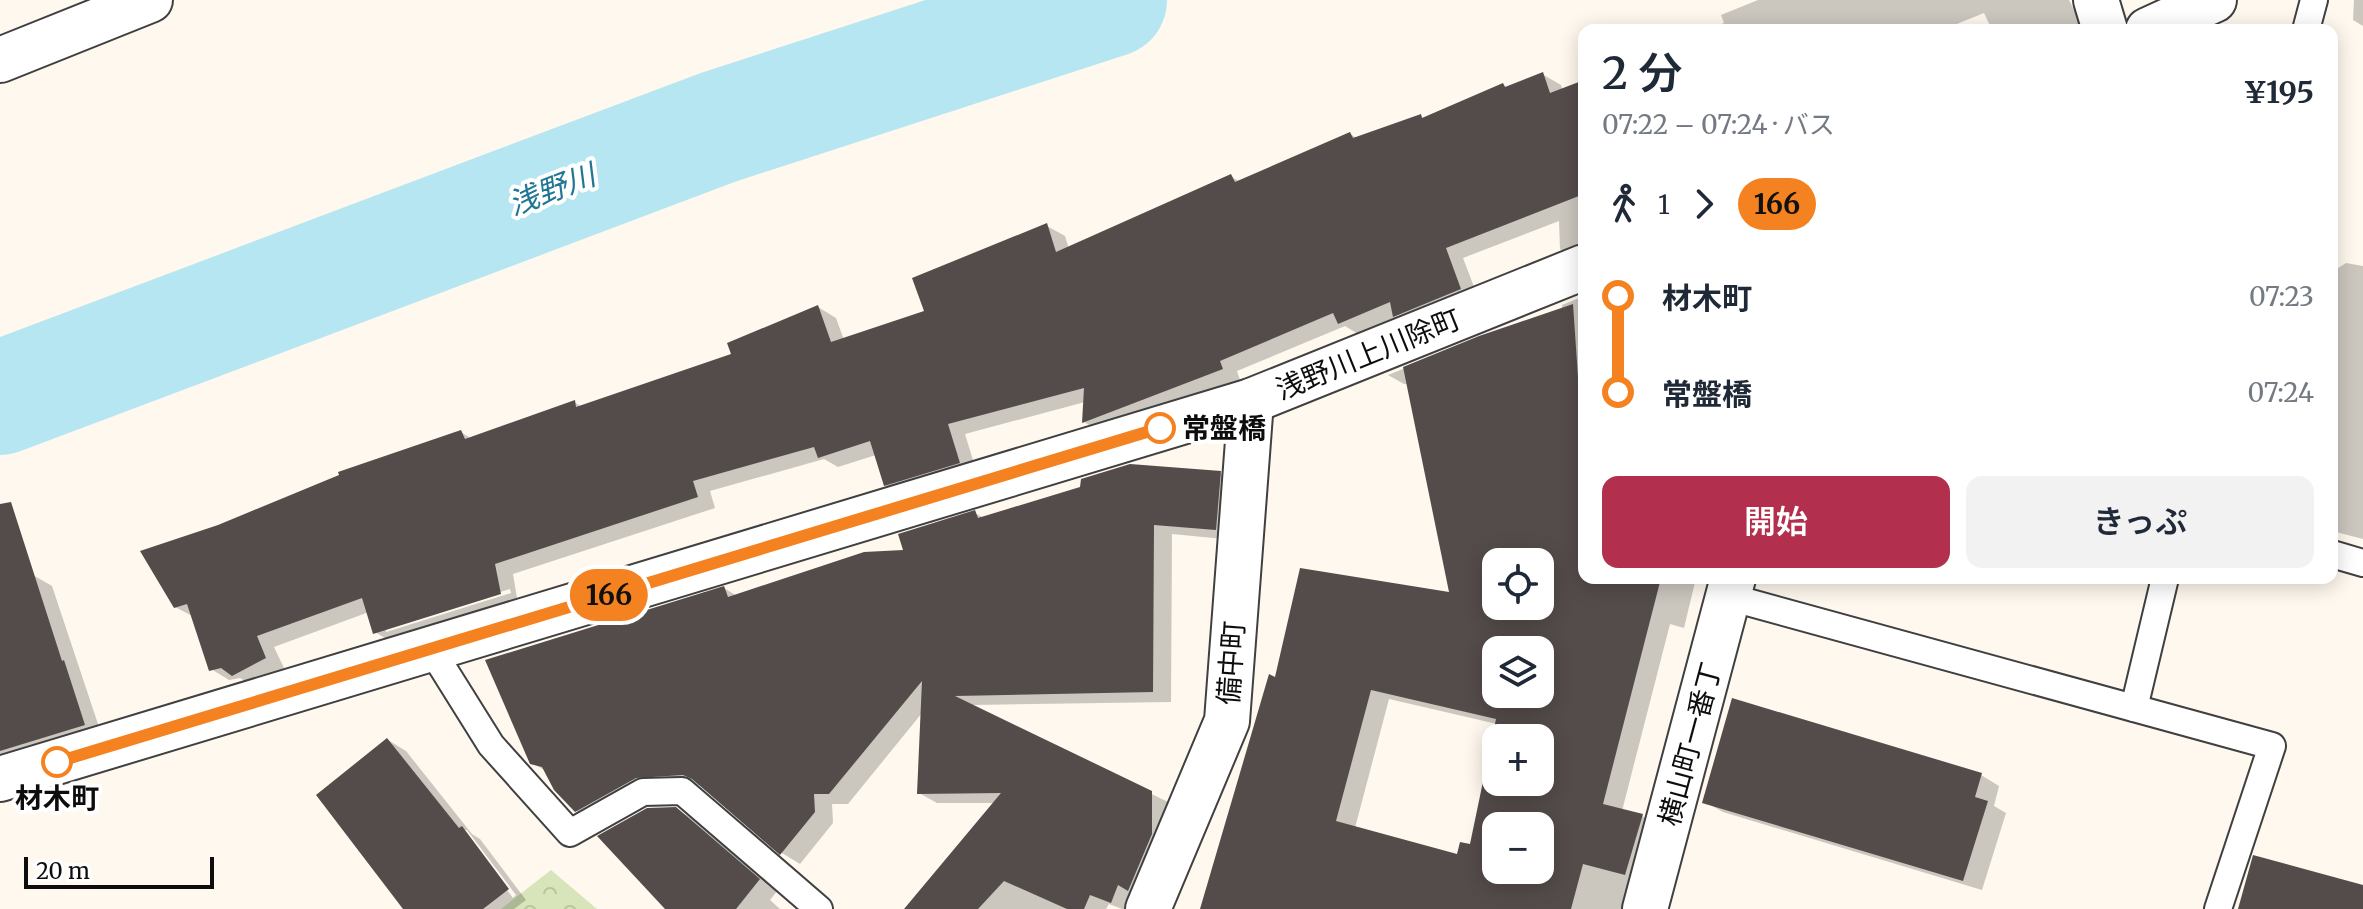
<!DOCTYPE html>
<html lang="ja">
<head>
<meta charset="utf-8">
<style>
  :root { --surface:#fff; --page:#f2f2f3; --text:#1f2937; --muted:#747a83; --accent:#b2304d }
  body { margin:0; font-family:Merriweather,"Noto Sans JP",serif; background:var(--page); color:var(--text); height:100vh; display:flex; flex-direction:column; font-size:30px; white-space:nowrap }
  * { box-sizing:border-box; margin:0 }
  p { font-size:26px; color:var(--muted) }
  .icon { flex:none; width:44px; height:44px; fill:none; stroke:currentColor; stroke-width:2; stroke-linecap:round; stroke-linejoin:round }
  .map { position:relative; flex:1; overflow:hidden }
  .details { position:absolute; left:1578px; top:24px; width:760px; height:560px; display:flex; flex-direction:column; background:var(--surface); border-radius:16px; box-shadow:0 4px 20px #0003 }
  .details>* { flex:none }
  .badge { padding:0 16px; border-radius:26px; font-size:28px; line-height:52px }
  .tools { position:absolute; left:1482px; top:548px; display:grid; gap:16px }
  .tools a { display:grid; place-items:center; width:72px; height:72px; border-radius:16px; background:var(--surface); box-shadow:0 4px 20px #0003; font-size:40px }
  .scale { position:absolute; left:24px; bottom:20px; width:190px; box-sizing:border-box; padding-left:8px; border:4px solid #0d0d0d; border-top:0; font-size:22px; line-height:28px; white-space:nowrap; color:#0d0d0d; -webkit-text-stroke:6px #fff; paint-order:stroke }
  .map>.badge { position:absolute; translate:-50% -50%; box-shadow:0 0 0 4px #fff }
  .legs { display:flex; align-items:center; gap:12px; height:88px; padding:0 24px; font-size:26px }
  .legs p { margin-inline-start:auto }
  .summary { display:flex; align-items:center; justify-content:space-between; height:136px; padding:0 24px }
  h1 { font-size:44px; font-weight:600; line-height:60px }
  .cta { display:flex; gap:16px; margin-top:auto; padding:16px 24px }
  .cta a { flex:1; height:92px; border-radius:16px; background:var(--accent); color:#fff; font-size:32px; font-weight:600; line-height:92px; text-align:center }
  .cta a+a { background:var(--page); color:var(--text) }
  ul { padding:0 24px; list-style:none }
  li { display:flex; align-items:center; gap:28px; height:96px; font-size:30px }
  li i { display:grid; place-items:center; width:12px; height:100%; margin:0 10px; background:currentColor }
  li i::after { content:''; width:20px; height:20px; margin:-10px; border:6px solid; border-radius:50%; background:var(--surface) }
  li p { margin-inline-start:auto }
  li:first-child i { background:linear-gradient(#0000 50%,currentColor 0) }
  li:last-child i { background:linear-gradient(currentColor 50%,#0000 0) }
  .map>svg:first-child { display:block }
  .park { fill:url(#park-crowns) }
  .shadow { fill:#0003; fill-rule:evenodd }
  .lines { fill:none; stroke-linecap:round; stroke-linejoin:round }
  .river { stroke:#b6e6f1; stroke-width:114 }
  .building { fill:#544c4a; fill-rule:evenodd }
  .lane-casing { stroke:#404040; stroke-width:30 }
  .street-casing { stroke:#404040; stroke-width:48 }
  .lane { stroke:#fff; stroke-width:26 }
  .street { stroke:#fff; stroke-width:44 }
  .line-1-casing { stroke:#fff; stroke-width:18 }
  .line-1 { stroke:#f58220; stroke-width:12 }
  .stop-1-dot { fill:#fff; stroke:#f58220; stroke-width:4 }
  .labels { text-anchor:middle; stroke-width:8; stroke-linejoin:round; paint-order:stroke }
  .street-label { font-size:28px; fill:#0d0d0d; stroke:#fff }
  .stop-label { font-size:28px; font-weight:bold; fill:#0d0d0d; stroke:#fff; text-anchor:start }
  .water-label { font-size:30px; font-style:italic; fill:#207694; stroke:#fff }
</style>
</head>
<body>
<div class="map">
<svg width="2363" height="909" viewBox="0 0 2363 909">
  <defs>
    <pattern id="park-crowns" width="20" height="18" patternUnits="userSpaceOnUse" patternTransform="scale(2)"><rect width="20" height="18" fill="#d8e5ba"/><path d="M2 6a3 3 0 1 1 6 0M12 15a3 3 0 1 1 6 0" fill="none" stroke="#b8c39f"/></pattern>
  </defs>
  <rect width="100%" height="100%" fill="#fef8ee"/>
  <path class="park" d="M551,870L597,909H501Z"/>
  <g class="shadow">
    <path d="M1758,0H2069L2084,30H1992L1984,13L1942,30H1707L1724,23L1721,15Z"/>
    <path d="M2354,0H2363V26L2353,20Z"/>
    <path d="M1542,74L1561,85L1563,91L1584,83V257L1578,260L1560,249L1559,221L1463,258L1479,300L1413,326L1397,317L1358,334L1345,326L1237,371L1240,380L1102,432L1084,422L1085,402L965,434L977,473L904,495L885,485L876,455L838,467L824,459L710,491L715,508L513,574L518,604L393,643L375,632L369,612L274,647L284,668L252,685L240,678L229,680L211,669L194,617L175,607L219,527L461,432L472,439L574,402L582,407L733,355L818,307L836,318L844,340L926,312L1047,226L1065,236L1069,249L1231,177L1241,182L1350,134L1357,138L1420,116L1425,119L1503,85L1508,88ZM510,589L511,593L386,632V627Z"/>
    <path d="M2346,263L2363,266V539L2332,531V272Z"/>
    <path d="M1584,296V398L1404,384L1388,375L1480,338L1562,311V305Z"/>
    <path d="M1220,473L1239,484L1234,540L1172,534L1171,702L971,705L1170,803L1143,909H1122L1109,904L1106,909H913L996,803H937L919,793L922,713L848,804H832L833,823L800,864L782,853L702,785L655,787L594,821L576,811L546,771L532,763L724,588L737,596L905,551L975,513L984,518Z"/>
    <path d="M1584,478V578H1696L1684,628L1670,624L1622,811L1642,816L1660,826L1636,909H1202L1277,679L1451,594ZM1496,562H1540V606H1496ZM1496,650H1540V694H1496ZM1389,699L1497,724L1471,847L1459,856L1355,828ZM1496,738H1540V782H1496ZM1496,826H1540V870H1496Z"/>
    <path d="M621,567L637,576L614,583L597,573L604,568Z"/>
    <path d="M33,575L52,586L102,736L0,770V586Z"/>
    <path d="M388,740L406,751L472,834L480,839L526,900L514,909H406ZM462,830H467L516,895L513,898Z"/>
    <path d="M1981,775L1999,786L1994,806L2006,813L1982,890L1723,812L1705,802Z"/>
    <path d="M676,809L695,820L777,891L770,900L780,909H670Z"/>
  </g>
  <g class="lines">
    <path class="river" d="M0,398L719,127L1110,0"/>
  </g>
  <g class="building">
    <path d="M1543,72L1550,93L1584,80V194L1446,248L1461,289L1393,317L1390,302L1338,324L1333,313L1220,361L1223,369L1082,423L1084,388L948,424L960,463L884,486L870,441L818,458L814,447L693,481L698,497L495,564L501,594L373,634L362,598L257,636L266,658L232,676L221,668L209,671L187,604L174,608L140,551L218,525L339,475L338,472L461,430L465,439L575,400L576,407L731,354L727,343L818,305L831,342L924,311L912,278L1047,223L1056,252L1231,174L1235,182L1350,132L1353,138L1421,114L1422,118L1503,83L1505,87Z"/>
    <path d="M1573,304L1584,465V578H1661L1603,804L1643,814L1625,875L1583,864L1571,909H1200L1269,674L1275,677L1300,568L1449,592L1403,367L1479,336ZM1496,562H1540V606H1496ZM1496,650H1540V694H1496ZM1371,690L1496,719L1470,844L1460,842L1457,854L1336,821ZM1496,738H1540V782H1496ZM1496,826H1540V870H1496Z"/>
    <path d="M1130,464L1221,471L1216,530L1154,525L1153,692L955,696L1152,791V834L1128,891L1118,885L1111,903L1090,895L1084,909H1067L1004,881L978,909H904L1001,793L917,794L922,681L829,794H814L815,812L780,855L692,779L683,775L636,778L575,812L554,790L542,767L530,764L485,660L724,586L728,597L864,552L903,550L898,534L975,510L978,518L1080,487L1081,479Z"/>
    <path d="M11,502L62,661L64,660L85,725L0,751V504Z"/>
    <path d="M1732,698L1982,773L1975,797L1988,801L1963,881L1702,803Z"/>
    <path d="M387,738L459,828L462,826L509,889L483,909H403L316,795Z"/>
    <path d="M676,807L760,879L736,909H665L597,836L647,808Z"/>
    <path d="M2253,855L2363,885V909H2238Z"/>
  </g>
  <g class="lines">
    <g class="lane-casing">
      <g id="lane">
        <path d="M2306,30L2314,0"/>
        <path d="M2332,554L2363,563"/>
        <path d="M1729,597L2272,746L2218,909"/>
        <path d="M431,649L491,745L570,833L643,792L682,791L819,909"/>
        <path d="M2134,708L2165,578"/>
      </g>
    </g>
    <g class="street-casing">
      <g id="street">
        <path d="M2096,0L2105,30"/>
        <path d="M2148,30L2214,0"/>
        <path d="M0,60L150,0"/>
        <path d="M0,779L1251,401L1584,267"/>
        <path d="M1148,909L1227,721L1251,401"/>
        <path d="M1645,909L1733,578"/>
      </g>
    </g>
    <use href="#lane" class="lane"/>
    <use href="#street" class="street"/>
  </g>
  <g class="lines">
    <g class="line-1-casing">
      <path id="line-1" d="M57,762L1160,428"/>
    </g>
    <use href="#line-1" class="line-1"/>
  </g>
  <g class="stop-1-dot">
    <circle cx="1160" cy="428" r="14"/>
    <circle cx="57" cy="762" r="14"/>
  </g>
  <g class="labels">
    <g class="street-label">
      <text transform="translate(1368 354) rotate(-22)" y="10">浅野川上川除町</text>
      <text transform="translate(1231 663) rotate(-86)" y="10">備中町</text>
      <text transform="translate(1690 744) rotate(-75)" y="10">横山町一番丁</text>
    </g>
    <g class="stop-label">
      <text x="1182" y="438">常盤橋</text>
      <text x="57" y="808" text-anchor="middle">材木町</text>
    </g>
    <g class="water-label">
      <text transform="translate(552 190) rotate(-21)" y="10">浅野川</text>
    </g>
  </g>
</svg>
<div class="tools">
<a><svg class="icon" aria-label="locate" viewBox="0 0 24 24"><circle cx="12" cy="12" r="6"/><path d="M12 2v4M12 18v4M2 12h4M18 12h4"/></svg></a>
<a><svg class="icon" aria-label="layers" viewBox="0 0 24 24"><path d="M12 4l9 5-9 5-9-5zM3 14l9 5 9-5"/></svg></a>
<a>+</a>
<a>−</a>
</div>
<div class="scale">20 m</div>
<b class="badge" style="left:609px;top:595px;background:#f58220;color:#111">166</b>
<section class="details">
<div class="summary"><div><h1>2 分</h1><p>07:22 – 07:24 · バス</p></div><b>¥195</b></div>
<div class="legs"><svg class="icon" aria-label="walk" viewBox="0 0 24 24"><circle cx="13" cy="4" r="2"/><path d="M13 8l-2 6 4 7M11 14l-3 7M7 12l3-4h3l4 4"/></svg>1<svg class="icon" aria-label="forward" viewBox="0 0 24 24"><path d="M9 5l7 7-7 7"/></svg><b class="badge" style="background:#f58220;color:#111">166</b></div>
<ul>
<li><i style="color:#f58220"></i><b>材木町</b><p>07:23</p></li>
<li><i style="color:#f58220"></i><b>常盤橋</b><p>07:24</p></li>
</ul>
<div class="cta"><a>開始</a><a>きっぷ</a></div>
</section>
</div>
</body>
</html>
